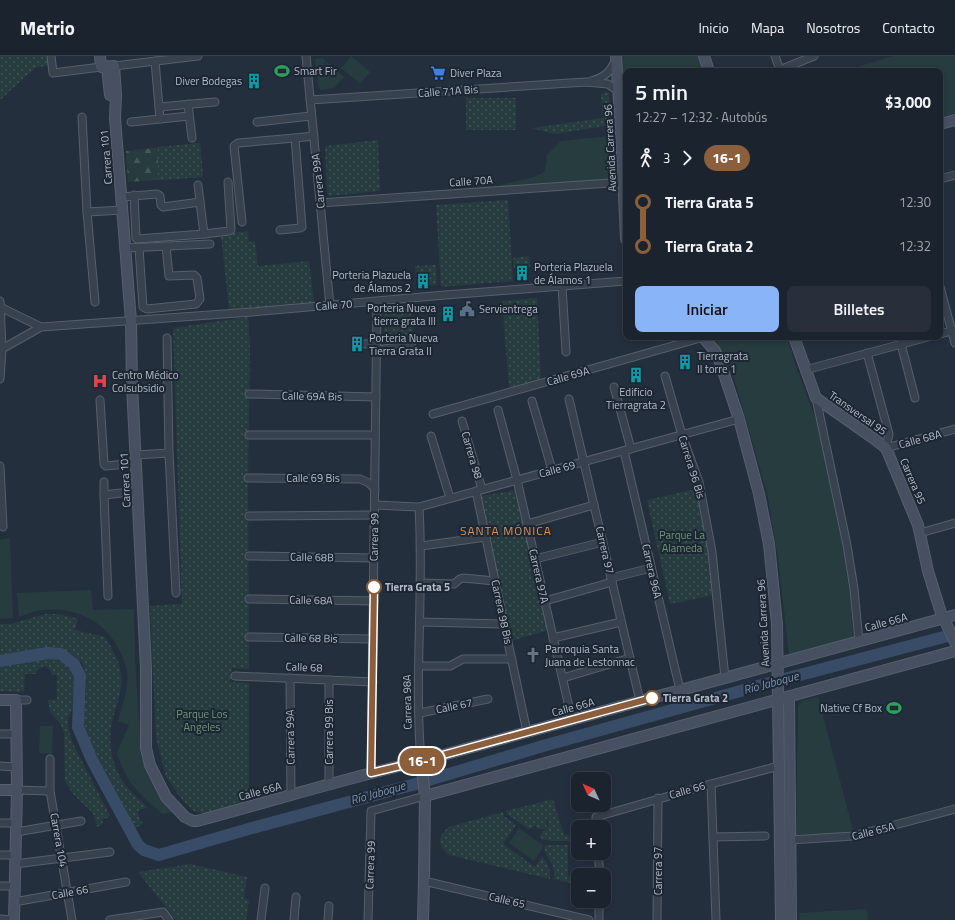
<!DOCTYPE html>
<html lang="es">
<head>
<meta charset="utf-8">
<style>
  :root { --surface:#1b232e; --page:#282f3a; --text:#f1f3f6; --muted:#a0a4aa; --line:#39404a; --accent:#8ab4f8 }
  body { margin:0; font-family:"Titillium Web",sans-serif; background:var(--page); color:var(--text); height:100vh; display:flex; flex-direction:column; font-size:15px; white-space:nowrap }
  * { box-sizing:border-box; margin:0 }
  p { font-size:13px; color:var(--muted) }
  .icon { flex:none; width:22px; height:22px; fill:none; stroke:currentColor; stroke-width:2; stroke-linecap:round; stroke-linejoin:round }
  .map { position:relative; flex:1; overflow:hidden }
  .sheet { position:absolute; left:623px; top:12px; width:320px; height:272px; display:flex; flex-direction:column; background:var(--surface); border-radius:8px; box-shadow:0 2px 6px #0003,0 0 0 1px var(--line) }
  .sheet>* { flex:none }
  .badge { padding:0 8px; border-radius:13px; font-size:14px; line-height:26px }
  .needle { width:26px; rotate:314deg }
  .fabs { position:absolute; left:571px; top:716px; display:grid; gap:8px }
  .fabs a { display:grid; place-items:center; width:40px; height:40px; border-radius:8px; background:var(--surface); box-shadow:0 2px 6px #0003,0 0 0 1px var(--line); font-size:20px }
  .map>.badge { position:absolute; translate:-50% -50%; box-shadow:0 0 0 2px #fff }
  .legs { display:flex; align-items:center; gap:6px; height:44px; padding:0 12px; font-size:13px }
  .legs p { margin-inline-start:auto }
  .summary { display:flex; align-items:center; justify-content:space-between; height:68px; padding:0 12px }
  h1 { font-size:22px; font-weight:600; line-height:30px }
  .primary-button { display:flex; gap:8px; margin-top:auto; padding:8px 12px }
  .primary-button a { flex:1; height:46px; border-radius:8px; background:var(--accent); color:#111; font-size:16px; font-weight:600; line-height:46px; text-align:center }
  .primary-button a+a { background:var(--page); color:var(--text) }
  ul { padding:0 12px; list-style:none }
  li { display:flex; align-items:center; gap:14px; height:44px; font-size:15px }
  li i { display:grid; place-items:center; width:6px; height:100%; margin:0 5px; background:currentColor }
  li i::after { content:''; width:10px; height:10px; margin:-5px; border:3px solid; border-radius:50%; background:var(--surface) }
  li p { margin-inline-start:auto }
  li:first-child i { background:linear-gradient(#0000 50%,currentColor 0) }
  li:last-child i { background:linear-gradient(currentColor 50%,#0000 0) }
  header { display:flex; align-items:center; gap:24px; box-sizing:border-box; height:56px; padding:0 20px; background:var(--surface); border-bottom:1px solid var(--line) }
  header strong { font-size:19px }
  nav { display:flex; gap:22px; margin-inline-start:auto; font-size:14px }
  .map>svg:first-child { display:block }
  .grass { fill:#263c3f }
  .forest { fill:url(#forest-firs) }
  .wetland { fill:url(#wetland-marsh) }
  .park { fill:url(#park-dots) }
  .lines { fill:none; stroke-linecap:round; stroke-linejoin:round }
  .river { stroke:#394c67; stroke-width:12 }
  .street-casing { stroke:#565f6c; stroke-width:9 }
  .secondary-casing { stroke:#565f6c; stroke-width:12 }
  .street { stroke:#38414e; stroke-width:7 }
  .secondary { stroke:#465061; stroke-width:10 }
  .line-1-casing { stroke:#fff; stroke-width:9 }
  .line-1 { stroke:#8b5e3c; stroke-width:6 }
  .stop-1-dot { fill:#fff; stroke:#8b5e3c; stroke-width:2 }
  .labels { text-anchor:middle; stroke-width:4; stroke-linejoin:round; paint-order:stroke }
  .poi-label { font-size:11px; fill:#b4bcc9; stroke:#1d2633; text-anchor:start }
  .street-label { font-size:11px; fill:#b4bcc9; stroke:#1d2633 }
  .park-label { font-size:11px; fill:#6b9a76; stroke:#1d2633 }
  .stop-label { font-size:11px; font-weight:bold; fill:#b4bcc9; stroke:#1d2633; text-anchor:start }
  .neighbourhood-label { font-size:12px; letter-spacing:1px; fill:#d59563; stroke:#1d2633 }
  .water-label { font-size:12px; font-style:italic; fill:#7c92b1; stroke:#1d2633 }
</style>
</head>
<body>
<header>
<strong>Metrio</strong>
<nav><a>Inicio</a><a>Mapa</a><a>Nosotros</a><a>Contacto</a></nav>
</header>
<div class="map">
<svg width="955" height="864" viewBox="0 0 955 864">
  <defs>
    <pattern id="forest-firs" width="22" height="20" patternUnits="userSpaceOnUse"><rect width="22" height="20" fill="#263c3f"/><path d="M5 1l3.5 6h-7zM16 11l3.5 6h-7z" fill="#435659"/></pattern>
    <pattern id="wetland-marsh" width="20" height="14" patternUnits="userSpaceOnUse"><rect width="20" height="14" fill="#263c3f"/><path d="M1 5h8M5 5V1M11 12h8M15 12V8" fill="none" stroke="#435659"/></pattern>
    <pattern id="park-dots" width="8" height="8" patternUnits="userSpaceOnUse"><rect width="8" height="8" fill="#263c3f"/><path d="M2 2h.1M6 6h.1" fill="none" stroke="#435659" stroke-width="1.8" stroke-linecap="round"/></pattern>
  </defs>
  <rect width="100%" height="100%" fill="#242f3e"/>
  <g class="grass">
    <path d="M351,0L370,16L360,28L341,12Z"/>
    <path d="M622,0H698L702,15H626V50Z"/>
    <path d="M893,0H955V57L940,61V15H862L860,10Z"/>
    <path d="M323,2L326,5L318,15L327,6L344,21L334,32L321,34L318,30L315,3Z"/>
    <path d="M610,80L614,126L494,133C511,123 528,126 544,116L547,105L546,100L561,85Z"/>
    <path d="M714,281H787L796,311L816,363L829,420L843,495L850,538L853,583L791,600L789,599L778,502L767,437L732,315Z"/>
    <path d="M10,482L13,562L0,563V484Z"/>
    <path d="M91,534L93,554L134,553L135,601L141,699L161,744L172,756L162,758C139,737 127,729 117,697L129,669L118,665C122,649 129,634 127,617C126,607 121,597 116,588C96,555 54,545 19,561L17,537Z"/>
    <path d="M818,641L853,774L837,778L796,779L798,650L802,645Z"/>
    <path d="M40,670H53L52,698L39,697Z"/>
    <path d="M519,772L544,790L534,805L509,787Z"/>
    <path d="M867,853L868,864H800L799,857Z"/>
  </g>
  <path class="forest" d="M200,87L203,121L128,126L126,95Z"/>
  <path class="wetland" d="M46,593H55L65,596L78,605L83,615L80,671L106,728L131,775L128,777L99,726L74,672L78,619L74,609L60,599L49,597L0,606V601Z"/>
  <g class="park">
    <path d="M0,0H49L50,9L35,12L0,44Z"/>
    <path d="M608,36L609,38L611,69L554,78L532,72L603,62L601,38Z"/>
    <path d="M516,42V74H466V42Z"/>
    <path d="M378,84L380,135L329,140L327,135L325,90Z"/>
    <path d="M200,87L203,121L158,124V91Z"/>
    <path d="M508,144L513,225L441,231L436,149Z"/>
    <path d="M248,175L249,186L255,185L258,210L309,205L314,247L229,254L221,179Z"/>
    <path d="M529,200L530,211L514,212L513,202Z"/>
    <path d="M436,209L437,229H429L428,220H416L415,210Z"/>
    <path d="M537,242L541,323L509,332L502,245Z"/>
    <path d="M410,248L414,284L385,287L383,251Z"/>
    <path d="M248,261L250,288L248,422L249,613L232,612L230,626L249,627V745L205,757L195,756L183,745L166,721L156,681L150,550L182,548L173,272Z"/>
    <path d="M696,433L710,496L713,539L670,548L647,444Z"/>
    <path d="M517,434L549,574L511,585L481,440Z"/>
    <path d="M45,558H59L78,563L75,574L105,581C112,592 119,604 121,617C123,634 117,647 113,662C108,679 110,701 118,717C125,731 136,741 148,752L141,753L138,755L139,762L143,768L135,772L86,679L83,670L87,624L82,606L69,596L62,593L54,591L0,600V568H10Z"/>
    <path d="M51,602C76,608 77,627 73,649C72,655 68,661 68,667C68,674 71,681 73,688L110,760L102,764L103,768L97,771L94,759L90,754L72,737L65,725L64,677C62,668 57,663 50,656L48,644L57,643V619H52L51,616L47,611C41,610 37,612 36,618H25L24,636L0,635V611L41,603Z"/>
    <path d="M553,743L564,779L578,780V785H550L542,783L540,780C543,772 553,771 546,762L547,769L545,773H538L535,769L533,772L529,773L507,758L506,755Z"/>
    <path d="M503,756L504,760L516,769L503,788L535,811L542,801C548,807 551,814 550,823L449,799C437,790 437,780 449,771Z"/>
    <path d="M546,789H568V820L578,821V829L554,823C557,810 547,804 544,792Z"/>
    <path d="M190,808L247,821L244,842L249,844L246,864H176L138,816Z"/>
  </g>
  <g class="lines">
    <path class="river" d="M0,605L48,597L61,598L74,608L80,620L78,671L92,704L138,789L144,794L159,799L252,772L412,729L543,690L762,629L955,578"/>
    <g class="street-casing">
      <g id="street">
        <path d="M51,0L53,17L101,11"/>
        <path d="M306,0L330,250"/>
        <path d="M775,0L780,14"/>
        <path d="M114,10L198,0"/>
        <path d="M777,15L814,0"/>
        <path d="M591,25C603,22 610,17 615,5"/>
        <path d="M310,44L586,26L608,28L618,35"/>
        <path d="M188,48L192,82"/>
        <path d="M159,51L215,46"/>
        <path d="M82,61L87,156L123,154"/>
        <path d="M160,63L189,60"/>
        <path d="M131,66L160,63L155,5"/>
        <path d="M257,66L311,60"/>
        <path d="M940,123L955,119"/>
        <path d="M134,139L136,182L137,183L204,178L229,175L231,174L228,126"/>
        <path d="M122,141L157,138L160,140L161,149L163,151L200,146L198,129"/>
        <path d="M200,146L204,178"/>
        <path d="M320,147L624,126"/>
        <path d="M87,156L95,246"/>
        <path d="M242,166L234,90L238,87L295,82"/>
        <path d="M280,174L300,172L302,171L295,82L314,80"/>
        <path d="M126,192L210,188"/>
        <path d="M139,192L143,251L147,253L196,248L200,243L197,222L194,219L169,220L166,190"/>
        <path d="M562,230L566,296"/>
        <path d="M940,231L955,287"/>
        <path d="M0,245L2,294L0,323"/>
        <path d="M0,251L41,271"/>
        <path d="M940,278L955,274"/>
        <path d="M365,288L376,287"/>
        <path d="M901,288L915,342"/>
        <path d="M0,294L41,271L252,256L445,239L626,225"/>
        <path d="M376,294L406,290L412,291L414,294"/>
        <path d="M867,297L889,378L886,392L955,373"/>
        <path d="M805,314L928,281"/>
        <path d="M665,320L682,379L699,426L712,496L725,622"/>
        <path d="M614,331L631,393"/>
        <path d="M249,338L376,341"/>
        <path d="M816,342L847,489L854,533L859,586"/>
        <path d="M569,343L640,645"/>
        <path d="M100,344L104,408L106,410L136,407"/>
        <path d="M532,345L552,414"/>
        <path d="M498,354L517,424L572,664"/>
        <path d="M433,358L704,281"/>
        <path d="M462,365L482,433"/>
        <path d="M249,379H375"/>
        <path d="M431,380L450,442"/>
        <path d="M624,395L680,634"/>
        <path d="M169,397L176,537"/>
        <path d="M136,399L169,397L167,282"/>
        <path d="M0,410L3,471"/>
        <path d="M248,422L360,423L369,427L375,433"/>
        <path d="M104,426V439"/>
        <path d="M476,435L527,676"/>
        <path d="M375,449L419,451L739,363"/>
        <path d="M419,451C424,535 414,621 421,705"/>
        <path d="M249,460L375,459"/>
        <path d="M527,468L594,449"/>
        <path d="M920,477L955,467"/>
        <path d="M421,490L486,481"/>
        <path d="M249,500L374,502"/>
        <path d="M535,503L603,486"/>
        <path d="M611,522L651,512"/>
        <path d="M421,527L454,528L460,523L463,522L495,525"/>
        <path d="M108,540L104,439L138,435"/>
        <path d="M249,543L374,545"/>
        <path d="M545,545L612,526"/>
        <path d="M420,566L504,568"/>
        <path d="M249,581L373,583"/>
        <path d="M553,582L621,566"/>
        <path d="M419,610H450L463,603H512"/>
        <path d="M235,620L373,626"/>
        <path d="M290,622L291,740"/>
        <path d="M563,622L630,602"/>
        <path d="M16,644H27"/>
        <path d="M420,657L488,643"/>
        <path d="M0,678H16"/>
        <path d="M50,703V735L72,864"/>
        <path d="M0,710L16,711"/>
        <path d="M371,717L377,246"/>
        <path d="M711,728L716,864"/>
        <path d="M329,729V624"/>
        <path d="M17,734L50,735"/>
        <path d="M0,767H16"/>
        <path d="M596,771V761L711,728L779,710"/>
        <path d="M16,776L81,765"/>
        <path d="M713,781L765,780"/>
        <path d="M790,784L853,780L955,753"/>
        <path d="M598,797L600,819"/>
        <path d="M0,799H15"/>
        <path d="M15,808L110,796"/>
        <path d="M424,825L589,864"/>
        <path d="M0,830H14"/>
        <path d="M14,846L126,826"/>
        <path d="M0,863L14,864"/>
        <path d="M110,864L163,856L169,864"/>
        <path d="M261,864L265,832"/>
        <path d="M294,864L296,841"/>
        <path d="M328,864L329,850"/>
        <path d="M368,864L371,755L425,740"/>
        <path d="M599,864V845"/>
        <path d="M657,864L658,742"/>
      </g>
    </g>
    <g class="secondary-casing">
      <g id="secondary">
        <path d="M100,0L101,11L114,10L116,39L115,62L131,265L132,329L146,612V692L150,709L166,741L185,761L193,765H197C272,745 346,722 421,705L955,559"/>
        <path d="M616,0L621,76L626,183"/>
        <path d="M704,0L709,15"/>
        <path d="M107,11L110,39"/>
        <path d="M940,68L955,64"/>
        <path d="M703,281L715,295L720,306L739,363L759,438L769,488L777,568L781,864"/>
        <path d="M794,281L816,342L873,382L886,392L918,469L928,515L941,557L955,586"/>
        <path d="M789,641L791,864"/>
        <path d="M0,644H16L17,734L14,864"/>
        <path d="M421,705L425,740L424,825L423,864"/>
        <path d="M0,734H17"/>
        <path d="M425,740L955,595"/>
      </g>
    </g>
    <use href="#street" class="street"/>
    <use href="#secondary" class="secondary"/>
  </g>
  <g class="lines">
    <g class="line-1-casing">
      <path id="line-1" d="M374,531L371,717L421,705L652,642"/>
    </g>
    <use href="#line-1" class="line-1"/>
  </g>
  <defs>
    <g id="stadium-bare" transform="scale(1.2)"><path d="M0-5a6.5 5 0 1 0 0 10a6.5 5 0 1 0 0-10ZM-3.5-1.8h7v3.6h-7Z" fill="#2e9e5b" stroke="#1d2633" stroke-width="2.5" paint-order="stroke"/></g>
    <g id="supermarket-bare" transform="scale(1.2)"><path d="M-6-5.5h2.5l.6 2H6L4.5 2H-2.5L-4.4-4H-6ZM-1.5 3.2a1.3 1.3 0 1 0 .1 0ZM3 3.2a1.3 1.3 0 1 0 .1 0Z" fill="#3f7fe0" stroke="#1d2633" stroke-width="2.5" paint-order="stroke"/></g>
    <g id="building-bare" transform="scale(1.2)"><path d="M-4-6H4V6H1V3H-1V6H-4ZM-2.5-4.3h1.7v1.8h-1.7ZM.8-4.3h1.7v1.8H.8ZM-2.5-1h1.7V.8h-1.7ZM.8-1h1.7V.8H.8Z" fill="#0f9aa8" stroke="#1d2633" stroke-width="2.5" paint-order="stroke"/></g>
    <g id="civic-bare" transform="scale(1.2)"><path d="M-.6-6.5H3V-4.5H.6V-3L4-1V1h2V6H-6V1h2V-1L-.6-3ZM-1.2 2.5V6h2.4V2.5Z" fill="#5c6f8a" stroke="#1d2633" stroke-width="2.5" paint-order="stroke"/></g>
    <g id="hospital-bare" transform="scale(1.2)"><path d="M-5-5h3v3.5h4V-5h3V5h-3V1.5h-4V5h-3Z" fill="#e0444e" stroke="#1d2633" stroke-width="2.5" paint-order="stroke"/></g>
    <g id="church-bare" transform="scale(1.2)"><path d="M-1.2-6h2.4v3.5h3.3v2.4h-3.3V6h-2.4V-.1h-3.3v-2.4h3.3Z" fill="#6b7280" stroke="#1d2633" stroke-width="2.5" paint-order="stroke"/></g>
  </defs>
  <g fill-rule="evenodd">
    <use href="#stadium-bare" x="282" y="15"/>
    <use href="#supermarket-bare" x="438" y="17"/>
    <use href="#building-bare" x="254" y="25"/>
    <use href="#building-bare" x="522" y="217"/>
    <use href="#building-bare" x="423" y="225"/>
    <use href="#civic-bare" x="467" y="253"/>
    <use href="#building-bare" x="448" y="258"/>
    <use href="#building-bare" x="357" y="288"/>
    <use href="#building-bare" x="685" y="306"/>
    <use href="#building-bare" x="636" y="319"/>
    <use href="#hospital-bare" x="100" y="325"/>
    <use href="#church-bare" x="533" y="599"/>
    <use href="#stadium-bare" x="894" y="652"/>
  </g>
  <g class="stop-1-dot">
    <circle cx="374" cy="531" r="7"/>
    <circle cx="652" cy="642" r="7"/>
  </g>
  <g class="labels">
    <g class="poi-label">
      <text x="294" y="19">Smart Fir</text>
      <text x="450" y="21">Diver Plaza</text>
      <text x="242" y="29" text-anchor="end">Diver Bodegas</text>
      <text x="534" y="215">Porteria Plazuela<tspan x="534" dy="13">de Álamos 1</tspan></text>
      <text x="411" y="223" text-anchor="end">Porteria Plazuela<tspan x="411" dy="13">de Álamos 2</tspan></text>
      <text x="436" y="256" text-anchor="end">Porteria Nueva<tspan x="436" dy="13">tierra grata III</tspan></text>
      <text x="479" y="257">Servientrega</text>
      <text x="369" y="286">Porteria Nueva<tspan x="369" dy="13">Tierra Grata II</tspan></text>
      <text x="697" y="304">Tierragrata<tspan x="697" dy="13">II torre 1</tspan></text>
      <text x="112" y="323">Centro Médico<tspan x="112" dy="13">Colsubsidio</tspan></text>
      <text x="636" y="340" text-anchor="middle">Edificio<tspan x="636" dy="13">Tierragrata 2</tspan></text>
      <text x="545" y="597">Parroquia Santa<tspan x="545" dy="13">Juana de Lestonnac</tspan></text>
      <text x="882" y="656" text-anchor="end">Native Cf Box</text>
    </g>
    <g class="street-label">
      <text transform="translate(448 35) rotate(-4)" y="4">Calle 71A Bis</text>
      <text transform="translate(610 92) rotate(-93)" y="4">Avenida Carrera 96</text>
      <text transform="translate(106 101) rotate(-95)" y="4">Carrera 101</text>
      <text transform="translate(318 125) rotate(-96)" y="4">Carrera 99A</text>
      <text transform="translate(471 125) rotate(-4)" y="4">Calle 70A</text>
      <text transform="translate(334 249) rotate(-5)" y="4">Calle 70</text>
      <text transform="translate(568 320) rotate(-16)" y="4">Calle 69A</text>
      <text transform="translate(312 340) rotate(1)" y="4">Calle 69A Bis</text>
      <text transform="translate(858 357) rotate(35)" y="4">Transversal 95</text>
      <text transform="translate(920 383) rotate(-15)" y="4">Calle 68A</text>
      <text transform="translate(472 399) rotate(74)" y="4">Carrera 98</text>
      <text transform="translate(692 411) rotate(73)" y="4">Carrera 96 Bis</text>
      <text transform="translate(557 413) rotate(-15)" y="4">Calle 69</text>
      <text x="313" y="426">Calle 69 Bis</text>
      <text transform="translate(125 424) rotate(-93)" y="4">Carrera 101</text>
      <text transform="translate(913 425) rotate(67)" y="4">Carrera 95</text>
      <text transform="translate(374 481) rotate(-89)" y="4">Carrera 99</text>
      <text transform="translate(605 494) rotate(77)" y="4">Carrera 97</text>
      <text transform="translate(312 501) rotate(1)" y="4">Calle 68B</text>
      <text transform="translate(652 515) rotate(77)" y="4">Carrera 96A</text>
      <text transform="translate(539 520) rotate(77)" y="4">Carrera 97A</text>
      <text transform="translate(311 544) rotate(1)" y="4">Calle 68A</text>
      <text transform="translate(502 556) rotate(78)" y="4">Carrera 98 Bis</text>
      <text transform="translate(886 566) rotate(-15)" y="4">Calle 66A</text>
      <text transform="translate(763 567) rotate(-93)" y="4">Avenida Carrera 96</text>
      <text transform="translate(311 582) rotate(1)" y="4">Calle 68 Bis</text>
      <text transform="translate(304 611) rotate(2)" y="4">Calle 68</text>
      <text transform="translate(407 646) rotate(-91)" y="4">Carrera 98A</text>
      <text transform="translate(454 650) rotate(-11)" y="4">Calle 67</text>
      <text transform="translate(573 651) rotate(-15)" y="4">Calle 66A</text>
      <text transform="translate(329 676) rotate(-90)" y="4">Carrera 99 Bis</text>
      <text transform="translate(290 681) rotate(-91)" y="4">Carrera 99A</text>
      <text transform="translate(687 734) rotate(-16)" y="4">Calle 66</text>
      <text transform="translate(260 735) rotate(-15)" y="4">Calle 66A</text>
      <text transform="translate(873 775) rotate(-14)" y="4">Calle 65A</text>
      <text transform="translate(59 784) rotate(80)" y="4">Carrera 104</text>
      <text transform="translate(370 809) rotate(-88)" y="4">Carrera 99</text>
      <text transform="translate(658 815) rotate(-90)" y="4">Carrera 97</text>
      <text transform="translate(70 836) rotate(-10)" y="4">Calle 66</text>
      <text transform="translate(507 844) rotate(13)" y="4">Calle 65</text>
    </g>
    <g class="park-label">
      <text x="682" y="483">Parque La<tspan x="682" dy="13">Alameda</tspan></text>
      <text x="202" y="662">Parque Los<tspan x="202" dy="13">Angeles</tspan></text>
    </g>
    <g class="stop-label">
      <text x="385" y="535">Tierra Grata 5</text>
      <text x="663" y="646">Tierra Grata 2</text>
    </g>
    <g class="neighbourhood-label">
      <text x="506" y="479">SANTA MÓNICA</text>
    </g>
    <g class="water-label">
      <text transform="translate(771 627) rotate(-15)" y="4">Río Jaboque</text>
      <text transform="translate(378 737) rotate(-16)" y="4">Río Jaboque</text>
    </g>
  </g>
</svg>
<div class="fabs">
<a><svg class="needle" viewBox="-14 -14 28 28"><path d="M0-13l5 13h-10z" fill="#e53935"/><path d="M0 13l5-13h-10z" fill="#a0a4aa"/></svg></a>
<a>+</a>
<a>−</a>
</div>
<b class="badge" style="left:422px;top:705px;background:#8b5e3c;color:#fff">16-1</b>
<section class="sheet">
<div class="summary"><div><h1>5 min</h1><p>12:27 – 12:32 · Autobús</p></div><b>$3,000</b></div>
<div class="legs"><svg class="icon" aria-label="walk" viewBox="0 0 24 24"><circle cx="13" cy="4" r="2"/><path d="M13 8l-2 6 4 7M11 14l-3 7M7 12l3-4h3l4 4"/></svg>3<svg class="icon" aria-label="forward" viewBox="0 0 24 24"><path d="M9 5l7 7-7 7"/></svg><b class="badge" style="background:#8b5e3c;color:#fff">16-1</b></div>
<ul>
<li><i style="color:#8b5e3c"></i><b>Tierra Grata 5</b><p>12:30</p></li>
<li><i style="color:#8b5e3c"></i><b>Tierra Grata 2</b><p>12:32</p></li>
</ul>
<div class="primary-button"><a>Iniciar</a><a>Billetes</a></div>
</section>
</div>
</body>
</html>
